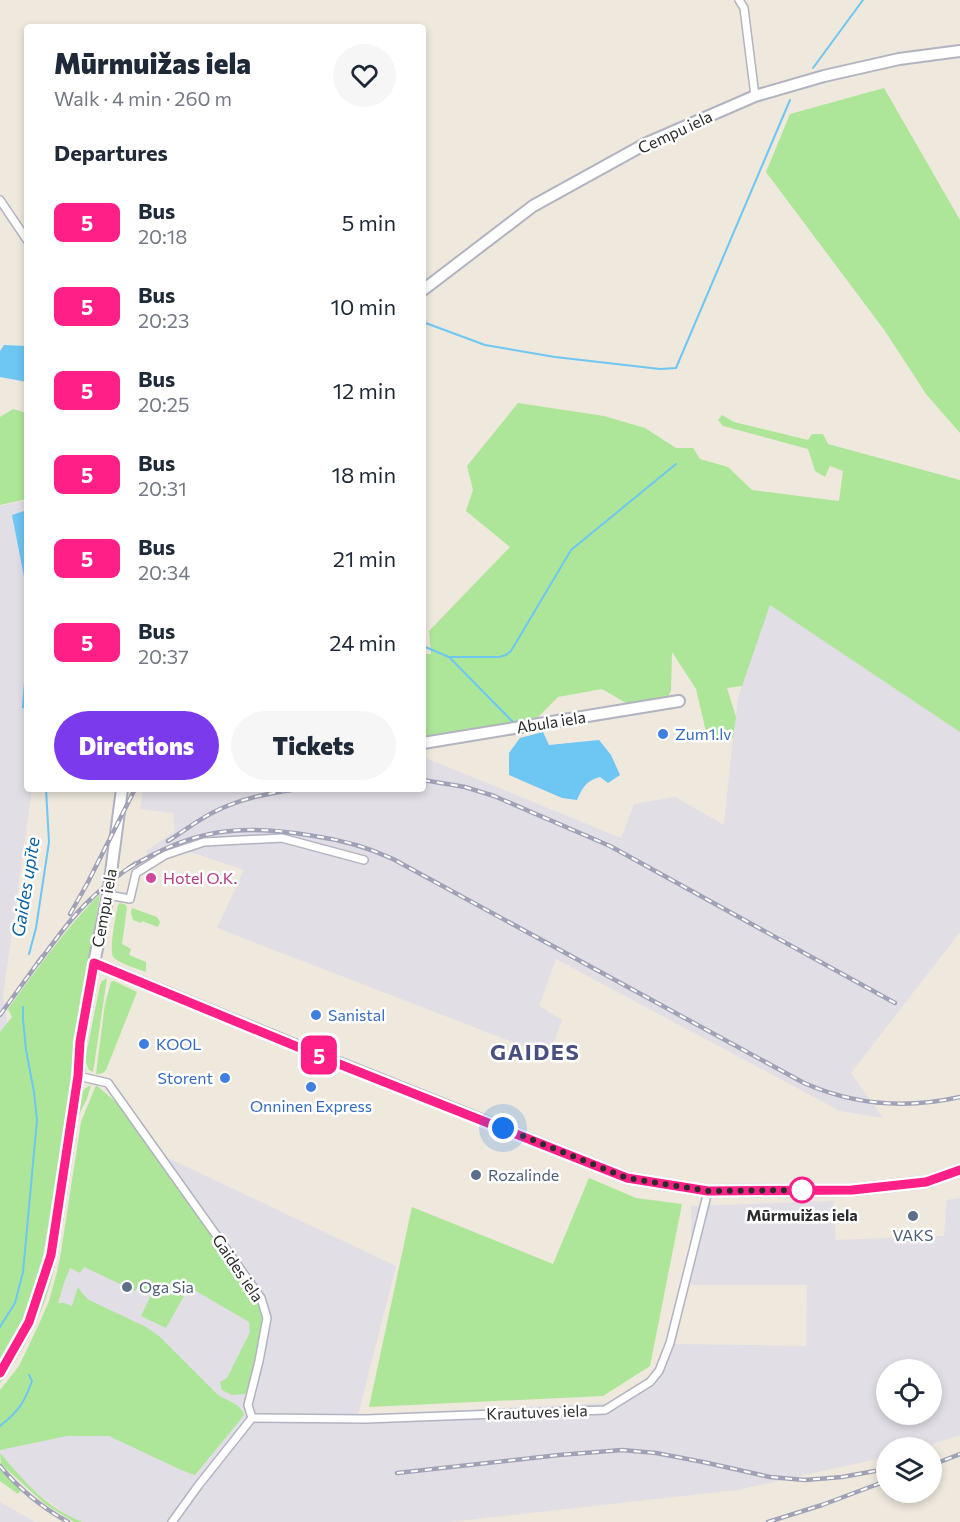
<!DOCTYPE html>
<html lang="en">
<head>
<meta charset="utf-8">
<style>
  :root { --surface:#fff; --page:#f6f6f7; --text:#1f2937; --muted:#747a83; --accent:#7c3aed }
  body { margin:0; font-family:Commissioner,sans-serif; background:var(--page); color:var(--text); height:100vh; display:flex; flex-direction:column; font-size:22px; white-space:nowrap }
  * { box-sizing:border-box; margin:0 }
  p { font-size:20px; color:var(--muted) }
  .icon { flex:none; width:33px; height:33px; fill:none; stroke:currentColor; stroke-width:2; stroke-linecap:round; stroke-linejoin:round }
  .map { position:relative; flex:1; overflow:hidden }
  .details { position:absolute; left:24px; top:24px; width:402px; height:768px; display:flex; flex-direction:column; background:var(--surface); border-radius:6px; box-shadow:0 3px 9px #0003 }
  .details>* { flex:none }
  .badge { padding:0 12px; border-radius:9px; font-size:21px; line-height:39px }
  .tools { position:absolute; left:876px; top:1359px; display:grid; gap:12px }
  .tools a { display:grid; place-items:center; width:66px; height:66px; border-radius:50%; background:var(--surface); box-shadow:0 3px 9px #0003; font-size:30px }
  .you { position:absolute; width:30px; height:30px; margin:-15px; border:4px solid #fff; border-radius:50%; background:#1a73e8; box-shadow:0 0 0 9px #1a73e833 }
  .map>.badge { position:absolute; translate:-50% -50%; box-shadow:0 0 0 3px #fff }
  h2 { padding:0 30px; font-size:22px; line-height:54px }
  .round { display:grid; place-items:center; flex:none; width:63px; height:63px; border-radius:32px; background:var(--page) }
  .head { display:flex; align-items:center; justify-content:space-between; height:102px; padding:0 30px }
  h1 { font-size:28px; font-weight:800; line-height:45px }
  .action { display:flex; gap:12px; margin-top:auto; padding:12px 30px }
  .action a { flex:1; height:69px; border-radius:36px; background:var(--accent); color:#fff; font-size:24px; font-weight:800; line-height:69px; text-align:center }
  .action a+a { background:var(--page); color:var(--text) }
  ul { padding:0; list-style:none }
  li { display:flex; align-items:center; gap:18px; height:84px; padding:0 30px }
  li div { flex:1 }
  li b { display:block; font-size:22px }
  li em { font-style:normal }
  li .badge { min-width:66px; font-weight:700; text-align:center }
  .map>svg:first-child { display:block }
  .industrial { fill:#e1dee6; fill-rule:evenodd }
  .green { fill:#ade698 }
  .water { fill:#6ec6f3 }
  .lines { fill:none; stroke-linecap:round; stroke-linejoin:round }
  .stream { stroke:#6ec6f3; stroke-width:2 }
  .street-casing { stroke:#b2b3c0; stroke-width:10 }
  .secondary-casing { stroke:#b2b3c0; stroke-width:14 }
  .street { stroke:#fff; stroke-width:7 }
  .secondary { stroke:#fff; stroke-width:10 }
  .rail-casing { stroke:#a0a1b6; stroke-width:4.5 }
  .rail { stroke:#fff; stroke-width:2; stroke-dasharray:7; stroke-linecap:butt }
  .line-casing { stroke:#fff; stroke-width:14 }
  .line { stroke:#fe1f87; stroke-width:9 }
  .walk { stroke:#2c2c2c; stroke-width:6; stroke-dasharray:0 10.8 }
  .shop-dot { fill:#3f7fe0; stroke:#fff; stroke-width:2 }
  .hotel-dot { fill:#d1479c; stroke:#fff; stroke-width:2 }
  .service-dot { fill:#5c6f8a; stroke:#fff; stroke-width:2 }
  .stop-dot { fill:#fff; stroke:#fe1f87; stroke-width:3 }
  .labels { text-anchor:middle; stroke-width:5; stroke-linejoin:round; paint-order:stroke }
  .street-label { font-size:16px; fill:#2c2c2c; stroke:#fff }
  .shop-label { font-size:16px; fill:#366cbe; stroke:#fff; text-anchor:start }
  .hotel-label { font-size:16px; fill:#b23c85; stroke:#fff; text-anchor:start }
  .service-label { font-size:16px; fill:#4e5e75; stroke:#fff; text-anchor:start }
  .stop-label { font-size:16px; font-weight:bold; fill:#2c2c2c; stroke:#fff }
  .water-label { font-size:18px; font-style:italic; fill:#0963a2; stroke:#fff }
  .district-label { font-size:22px; font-weight:bold; letter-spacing:1.5px; fill:#4a507e; stroke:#fff }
</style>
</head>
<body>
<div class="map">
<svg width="960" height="1522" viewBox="0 0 960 1522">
  <rect width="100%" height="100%" fill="#eee8dd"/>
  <g class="industrial">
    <path d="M27,500V789H32L3,995L23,1133L0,1277V506Z"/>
    <path d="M769,604L960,732V932L851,1073L883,1118L840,1111L556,959L539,1006L562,1020L549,1056L217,928L244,870L176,847L150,860L146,851L175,831L173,813L140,809L143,789H423V757L621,838L634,804L675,797L724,825L733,738L738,698Z"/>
    <path d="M166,1157L396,1266L358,1415L608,1403L657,1382L673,1344L806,1346L807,1285H691V1206L833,1201L836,1240L944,1236L947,1200L960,1198V1435L924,1447L886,1448V1457L737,1490L450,1522H83L67,1515L34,1491L20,1477L0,1453V1391L22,1365L44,1321L60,1272L105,1233ZM886,1370H932V1414H886Z"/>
    <path d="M0,1502L35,1522H0Z"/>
  </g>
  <g class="green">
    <path d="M884,88L960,220V433L926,394L885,331L766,172L790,114Z"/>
    <path d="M518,403L604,416L645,428L676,448H693L700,459L728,467L752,490L839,501L843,471L830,466L825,477L815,471L808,449L723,426L718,420L722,415L734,422L808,440L812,434H823L828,444L960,480V732L770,605L742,686L727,688L736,717L733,738L708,740L696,689L672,652L671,690L664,709L632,713L626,703L602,689L558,697L534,721L423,740V654H431L429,631L510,547L466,511L473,490L467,466Z"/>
    <path d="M13,409L27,413V499L0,505V417Z"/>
    <path d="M100,894L89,961L56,1180L39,1279L20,1328L0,1362V1032L12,1017L8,1009C37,969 65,929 100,894Z"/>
    <path d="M120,903L126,905L127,908L122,944L131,949L129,955L146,962V972C138,969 121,964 114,958C108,952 116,915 118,905Z"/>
    <path d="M132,908L157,917L160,922L158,927L142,921L141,923L133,920L131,913Z"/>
    <path d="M107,978L93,1072L89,1070L85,1060L100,985L102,981Z"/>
    <path d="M114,981L137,992L106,1070L103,1073L96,1074L105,1004L111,982Z"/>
    <path d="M91,1085L87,1099L77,1118C79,1105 77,1091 91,1085Z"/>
    <path d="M96,1085L117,1103L202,1219L257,1297L263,1318L261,1338L248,1390L245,1394L232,1395L222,1390L220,1382L227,1378L250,1332L249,1322L189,1287L166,1328L141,1316L152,1293L138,1286L135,1291L84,1267L80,1273L70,1268L65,1280L58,1303H64L72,1306L78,1287L82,1293L89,1300L146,1327L159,1336L217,1394C226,1401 241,1403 244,1415L241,1419L195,1475L181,1470L109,1436H67L0,1450V1390L19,1366L39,1324L49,1301L57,1272L61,1252L81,1122Z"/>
    <path d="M589,1178L636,1198L682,1204L650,1366L603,1396L369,1407L412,1207L553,1264Z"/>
    <path d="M66,1195C62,1223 59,1253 51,1281C41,1318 23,1352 0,1383V1381C26,1346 44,1307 53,1264C58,1242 61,1218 65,1196Z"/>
    <path d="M0,1453C25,1482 46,1508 83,1522H74L45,1504L1,1464Z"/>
    <path d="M0,1469L21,1490L18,1494L0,1481Z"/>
  </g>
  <g class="water">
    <path d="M4,345L27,346V382L0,377V351Z"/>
    <path d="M27,510V592L12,515Z"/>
    <path d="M27,646V709L22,708V706Z"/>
    <path d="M543,732L549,745L599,740L611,755L620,775L608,783L600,777C586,781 583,787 577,800L562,798L509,775V753L520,738Z"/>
  </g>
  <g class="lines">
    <g class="stream">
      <path d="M813,68L863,0"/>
      <path d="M423,322L485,345L555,357L660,369L676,368L790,100"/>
      <path d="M423,646L449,657"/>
      <path d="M513,722L449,657H499L506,655L511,651L571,550L676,464"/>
      <path d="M29,954L36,928L49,842L46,789"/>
      <path d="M0,1327L15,1303L23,1272L37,1120L34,1092L26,1050L23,1019V1007"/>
      <path d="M0,1426C19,1411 24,1403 32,1381L29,1375"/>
    </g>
    <g class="street-casing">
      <g id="street">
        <path d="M739,0L744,8L755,96"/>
        <path d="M0,200L27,240"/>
        <path d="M108,895L130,899L136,873L165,855L204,842L282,838L364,860"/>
        <path d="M78,1076L108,1083L261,1298L267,1318L259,1361L248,1405L252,1418"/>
        <path d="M252,1418L366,1419L605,1410L650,1382L659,1371L670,1343L708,1191"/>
        <path d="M172,1522L198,1486L252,1418"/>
      </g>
    </g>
    <g class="secondary-casing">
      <g id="secondary">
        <path d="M423,290L533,206L647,143L755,96L824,76L899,59L960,51"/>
        <path d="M423,743L679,701"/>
        <path d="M94,963L339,1063L627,1178L708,1191L852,1190L926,1182L960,1170"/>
        <path d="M0,1373L29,1322L51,1255L78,1076L80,1042L94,963L108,895L122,789"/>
      </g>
    </g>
    <use href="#street" class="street"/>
    <use href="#secondary" class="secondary"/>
    <g class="rail-casing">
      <g id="rail">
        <path d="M423,780L465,787L494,796L610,846L895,1003"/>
        <path d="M168,841C184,831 199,819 216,811C242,798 270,793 298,789"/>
        <path d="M129,868C193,829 240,823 314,836C342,840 367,847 393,859L804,1083C854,1105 907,1109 960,1097"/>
        <path d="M70,914L87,884L135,789"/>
        <path d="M38,963C55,941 71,917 92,898C105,885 120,874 136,863"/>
        <path d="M0,1015L42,957"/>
        <path d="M932,1465L960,1454"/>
        <path d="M0,1466C19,1489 43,1508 68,1522"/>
        <path d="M397,1473L559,1455L622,1450L656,1453L703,1462L770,1477L805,1480L842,1477L875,1471"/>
        <path d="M768,1522L822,1505L886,1481"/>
      </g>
    </g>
    <use href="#rail" class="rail"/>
  </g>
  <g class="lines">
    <g class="line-casing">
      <path id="line" d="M0,1373L29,1322L51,1255L78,1076L80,1042L94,963L339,1064L627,1178L708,1191L852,1190L926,1182L960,1170"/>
    </g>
    <use href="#line" class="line"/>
    <path class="walk" d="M503,1128L627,1178L708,1191L802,1190"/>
  </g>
  <g class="shop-dot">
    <circle cx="663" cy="734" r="6"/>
    <circle cx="316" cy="1015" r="6"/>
    <circle cx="144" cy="1044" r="6"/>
    <circle cx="225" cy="1078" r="6"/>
    <circle cx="311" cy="1087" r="6"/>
  </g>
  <circle class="hotel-dot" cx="151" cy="878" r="6"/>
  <g class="service-dot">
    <circle cx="476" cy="1175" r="6"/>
    <circle cx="913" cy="1216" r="6"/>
    <circle cx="127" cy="1287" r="6"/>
  </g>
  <circle class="stop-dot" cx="802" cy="1190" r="12"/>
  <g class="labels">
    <g class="street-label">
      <text transform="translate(675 132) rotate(-25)" y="6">Cempu iela</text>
      <text transform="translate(551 722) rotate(-9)" y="6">Abula iela</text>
      <text transform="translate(104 908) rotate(-80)" y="6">Cempu iela</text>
      <text transform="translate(238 1268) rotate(56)" y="6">Gaides iela</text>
      <text transform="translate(537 1412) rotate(-2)" y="6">Krautuves iela</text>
    </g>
    <g class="shop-label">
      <text x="675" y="740">Zum1.lv</text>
      <text x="328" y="1021">Sanistal</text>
      <text x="156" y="1050">KOOL</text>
      <text x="213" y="1084" text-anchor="end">Storent</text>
      <text x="311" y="1112" text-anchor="middle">Onninen Express</text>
    </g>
    <g class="hotel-label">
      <text x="163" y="884">Hotel O.K.</text>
    </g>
    <g class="service-label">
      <text x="488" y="1181">Rozalinde</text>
      <text x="913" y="1241" text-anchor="middle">VAKS</text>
      <text x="139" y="1293">Oga Sia</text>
    </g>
    <g class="stop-label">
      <text x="802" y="1221">Mūrmuižas iela</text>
    </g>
    <g class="water-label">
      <text transform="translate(26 887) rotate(-81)" y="6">Gaides upīte</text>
    </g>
    <g class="district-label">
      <text x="535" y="1060">GAIDES</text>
    </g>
  </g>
</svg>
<div class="tools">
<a><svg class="icon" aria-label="locate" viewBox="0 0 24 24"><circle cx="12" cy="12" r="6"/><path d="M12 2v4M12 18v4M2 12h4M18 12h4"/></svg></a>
<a><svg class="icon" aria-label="layers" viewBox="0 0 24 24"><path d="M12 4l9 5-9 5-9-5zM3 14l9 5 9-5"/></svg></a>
</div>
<div class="you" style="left:503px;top:1128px"></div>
<b class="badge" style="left:319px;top:1055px;background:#fe1f87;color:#fff">5</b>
<section class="details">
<div class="head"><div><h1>Mūrmuižas iela</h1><p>Walk · 4 min · 260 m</p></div><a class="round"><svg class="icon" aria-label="heart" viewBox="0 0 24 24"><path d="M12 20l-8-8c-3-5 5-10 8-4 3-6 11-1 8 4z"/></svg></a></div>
<h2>Departures</h2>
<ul>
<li><span class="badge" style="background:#fe1f87;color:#fff">5</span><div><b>Bus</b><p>20:18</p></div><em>5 min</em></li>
<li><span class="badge" style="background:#fe1f87;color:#fff">5</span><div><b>Bus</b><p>20:23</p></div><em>10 min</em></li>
<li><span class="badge" style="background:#fe1f87;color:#fff">5</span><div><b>Bus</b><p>20:25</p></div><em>12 min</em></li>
<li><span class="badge" style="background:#fe1f87;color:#fff">5</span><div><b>Bus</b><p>20:31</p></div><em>18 min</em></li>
<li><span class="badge" style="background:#fe1f87;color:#fff">5</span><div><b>Bus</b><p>20:34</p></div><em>21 min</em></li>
<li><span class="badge" style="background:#fe1f87;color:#fff">5</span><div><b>Bus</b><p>20:37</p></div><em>24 min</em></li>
</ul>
<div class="action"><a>Directions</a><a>Tickets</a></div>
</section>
</div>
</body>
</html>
